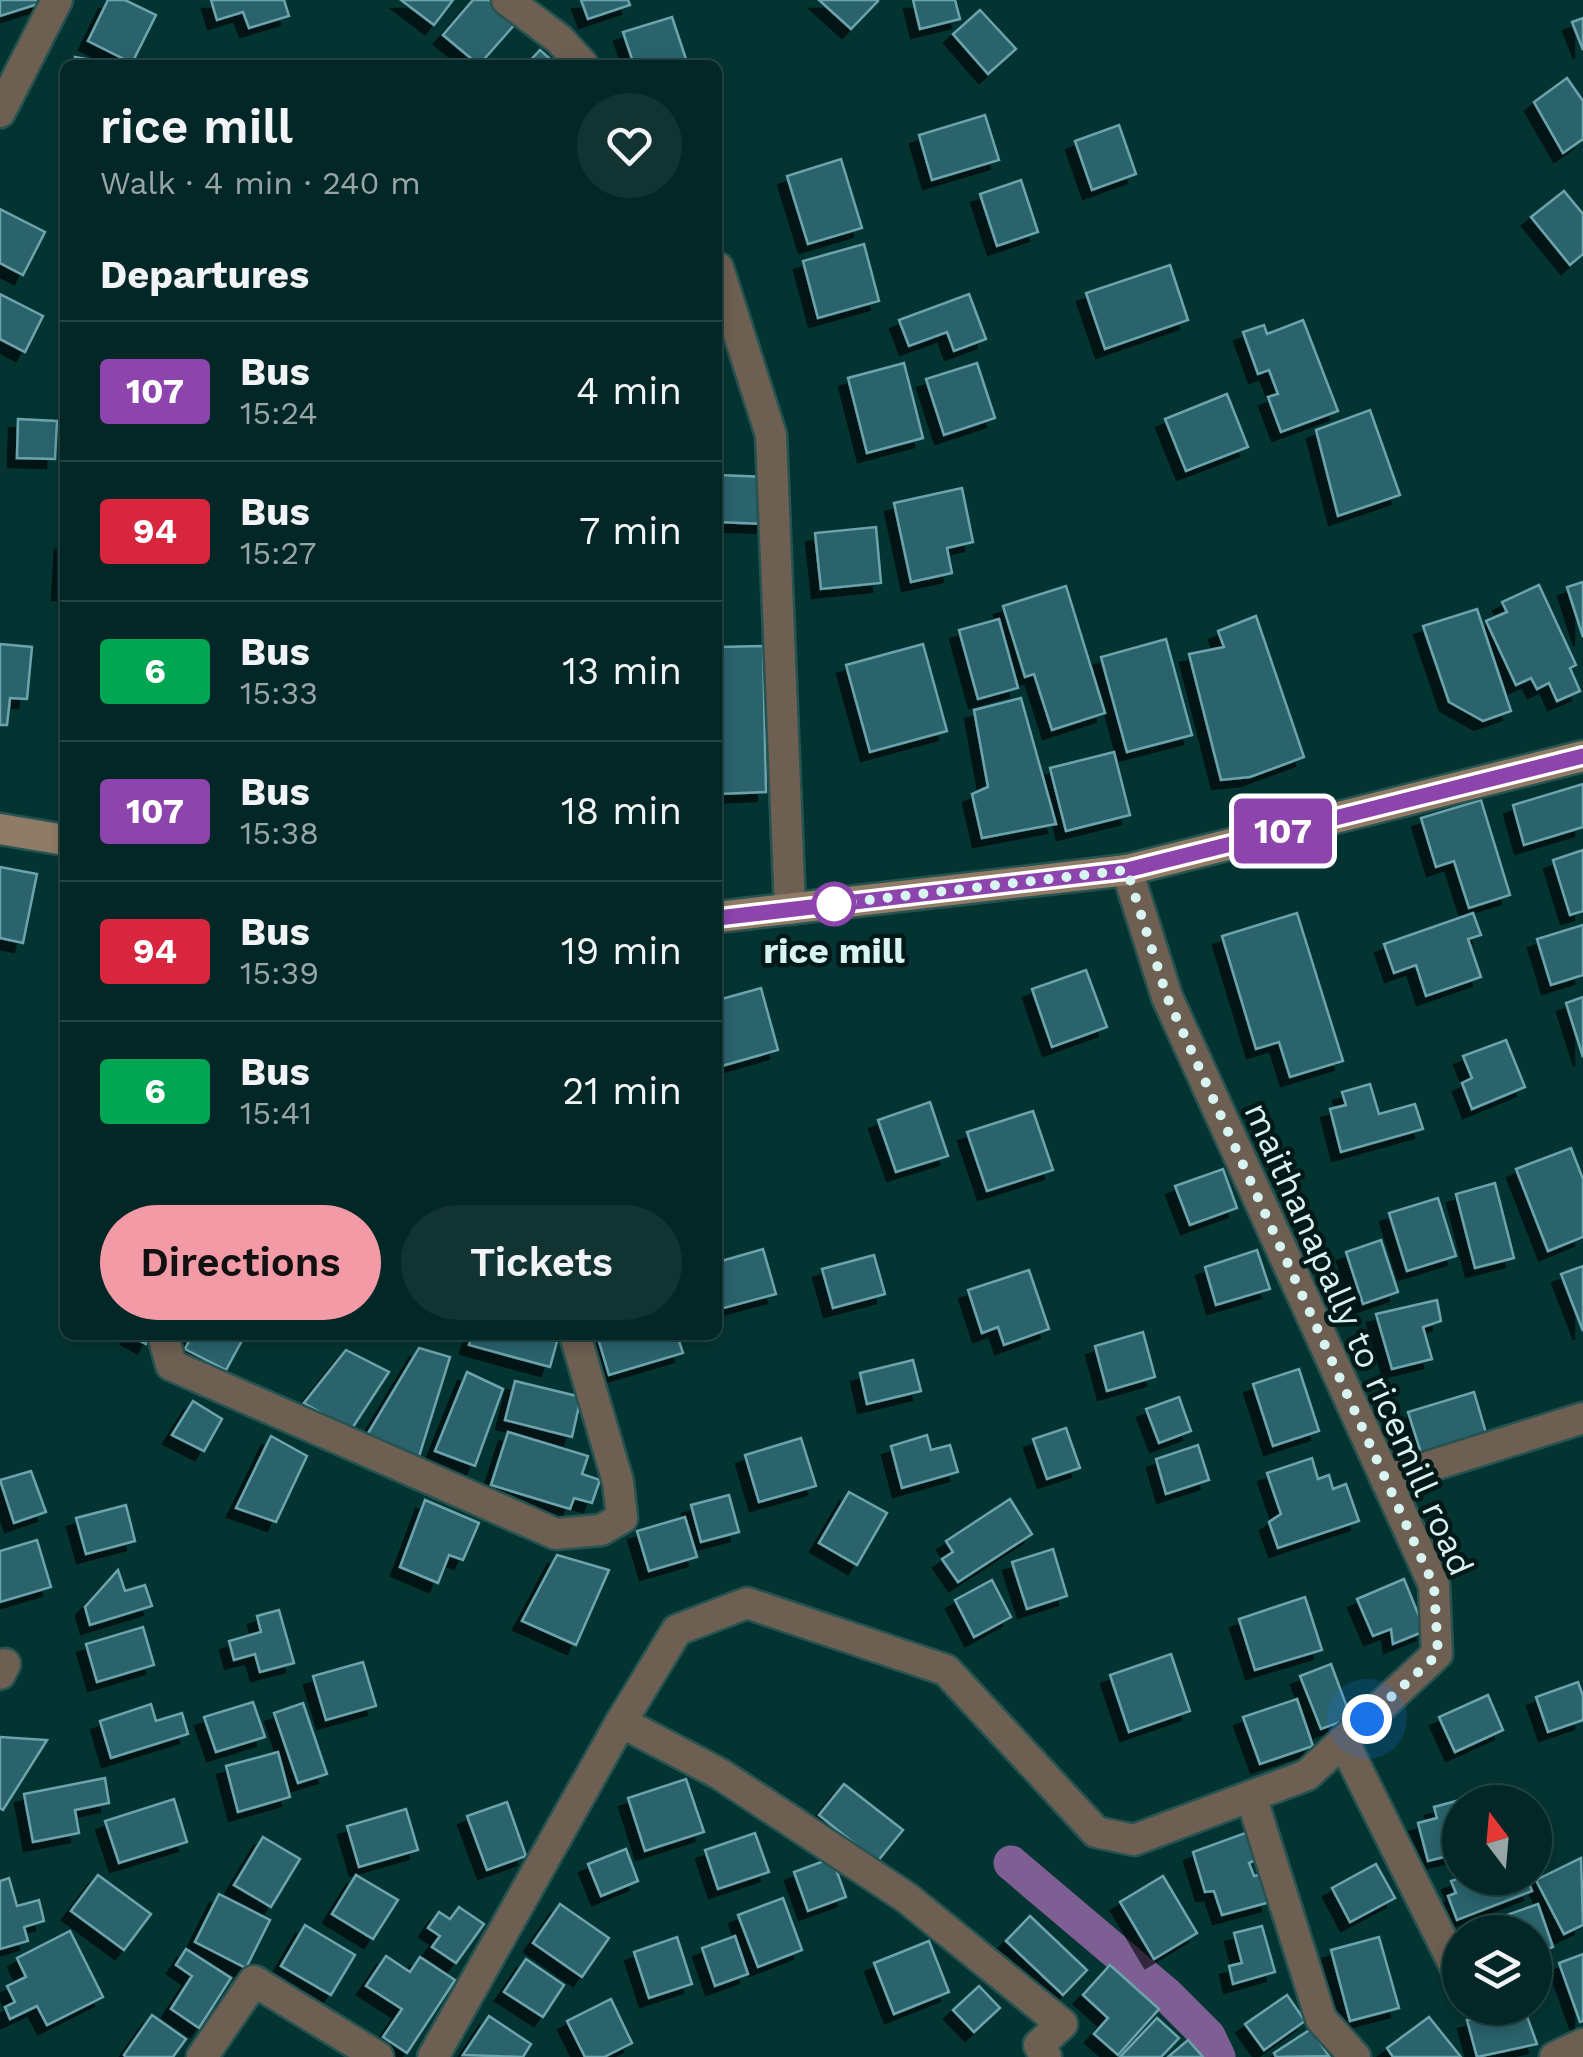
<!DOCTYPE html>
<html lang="en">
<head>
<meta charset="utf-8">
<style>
  :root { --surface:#032726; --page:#113332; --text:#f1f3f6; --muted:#97a5a7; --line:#244443; --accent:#f39aa7 }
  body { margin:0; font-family:"Work Sans",sans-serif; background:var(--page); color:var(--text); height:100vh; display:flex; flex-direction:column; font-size:38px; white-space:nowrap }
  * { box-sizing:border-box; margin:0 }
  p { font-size:32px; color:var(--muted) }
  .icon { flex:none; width:55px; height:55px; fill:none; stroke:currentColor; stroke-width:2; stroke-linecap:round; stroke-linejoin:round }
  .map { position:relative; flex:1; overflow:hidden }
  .drawer { position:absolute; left:60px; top:60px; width:662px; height:1280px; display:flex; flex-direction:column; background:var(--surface); border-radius:15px; box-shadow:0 5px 15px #0003,0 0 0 2px var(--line) }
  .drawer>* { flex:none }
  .badge { padding:0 20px; border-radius:8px; font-size:35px; line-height:65px }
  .needle { width:65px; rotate:344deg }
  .controls { position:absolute; left:1442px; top:1785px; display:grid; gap:20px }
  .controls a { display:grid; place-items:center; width:110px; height:110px; border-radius:50%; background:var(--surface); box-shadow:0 5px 15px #0003,0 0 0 2px var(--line); font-size:50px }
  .you { position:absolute; width:50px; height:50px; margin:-25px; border:8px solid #fff; border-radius:50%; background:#1a73e8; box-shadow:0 0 0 15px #1a73e833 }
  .map>.badge { position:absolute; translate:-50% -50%; box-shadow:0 0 0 5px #fff }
  h2 { padding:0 40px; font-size:38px; line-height:90px }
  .round { display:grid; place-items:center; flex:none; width:105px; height:105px; border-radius:52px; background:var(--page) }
  .overview { display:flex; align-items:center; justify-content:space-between; height:170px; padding:0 40px }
  h1 { font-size:48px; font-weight:600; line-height:75px }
  .button { display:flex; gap:20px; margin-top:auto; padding:20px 40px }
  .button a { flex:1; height:115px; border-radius:60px; background:var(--accent); color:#111; font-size:40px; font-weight:600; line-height:115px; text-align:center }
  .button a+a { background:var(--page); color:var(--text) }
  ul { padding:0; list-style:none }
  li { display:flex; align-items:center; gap:30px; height:140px; padding:0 40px; border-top:2px solid var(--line) }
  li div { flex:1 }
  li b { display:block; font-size:38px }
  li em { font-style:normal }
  li .badge { min-width:110px; font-weight:700; text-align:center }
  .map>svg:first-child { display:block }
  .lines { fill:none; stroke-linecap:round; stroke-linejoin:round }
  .canal { stroke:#7e5f94; stroke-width:35 }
  .building { fill:#2b636c; stroke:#6ca4ae; stroke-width:2.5; filter:url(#shadow) }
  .street-casing { stroke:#265351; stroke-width:35 }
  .secondary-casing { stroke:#265351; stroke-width:35 }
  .street { stroke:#6d6052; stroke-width:30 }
  .secondary { stroke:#907c66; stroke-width:30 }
  .line-casing { stroke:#fff; stroke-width:22 }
  .line { stroke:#8e44ad; stroke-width:15 }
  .walk { stroke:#d8f4f2; stroke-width:10; stroke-dasharray:0 18 }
  .stop-dot { fill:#fff; stroke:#8e44ad; stroke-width:5 }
  .labels { text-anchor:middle; stroke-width:9; stroke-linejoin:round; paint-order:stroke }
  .stop-label { font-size:35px; font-weight:bold; fill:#d8f4f2; stroke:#021918 }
  .street-label { font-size:35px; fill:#d8f4f2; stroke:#021918 }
</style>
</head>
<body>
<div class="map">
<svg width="1583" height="2057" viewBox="0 0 1583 2057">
  <defs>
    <filter id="shadow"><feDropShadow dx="-9" dy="9" stdDeviation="0" flood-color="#0009"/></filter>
  </defs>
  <rect width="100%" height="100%" fill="#043432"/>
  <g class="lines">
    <path class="canal" d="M1011,1863L1167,1995L1208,2036L1218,2057"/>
  </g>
  <g class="building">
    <path d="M0,0H41V3L0,16Z"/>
    <path d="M108,0H125L156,15L132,63L88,41Z"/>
    <path d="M211,0H284L289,16L249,28L243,12L217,20Z"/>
    <path d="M401,0H453L434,25Z"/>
    <path d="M473,0H489L516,23L479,65L443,35Z"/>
    <path d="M581,0H628L630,5L588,19Z"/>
    <path d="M819,0H877L878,1L851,29Z"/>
    <path d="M913,0H955L960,19L920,29Z"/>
    <path d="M980,10L1016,49L988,74L953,34Z"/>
    <path d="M672,17L688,65H634L623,32Z"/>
    <path d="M1583,18V50L1572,22Z"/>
    <path d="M540,50L557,65H526Z"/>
    <path d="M75,57L120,65H76Z"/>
    <path d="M1567,78L1583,101V139L1563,153L1534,102Z"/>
    <path d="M985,115L999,160L932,180L919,135Z"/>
    <path d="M1119,125L1136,174L1092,190L1075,141Z"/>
    <path d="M841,159L862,228L808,244L787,176Z"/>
    <path d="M1021,180L1038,232L997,246L980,194Z"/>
    <path d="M1564,191L1583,214V254L1570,265L1531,217Z"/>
    <path d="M0,209L45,232L23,275L0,263Z"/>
    <path d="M864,244L879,301L818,318L803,261Z"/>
    <path d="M1170,265L1188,320L1105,349L1086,293Z"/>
    <path d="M0,294L43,316L25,352L0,339Z"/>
    <path d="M969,294L986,339L954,351L947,332L909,346L899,320Z"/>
    <path d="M1303,320L1338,411L1281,432L1268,397L1278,394L1269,370L1258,374L1243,332L1264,325L1267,334Z"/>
    <path d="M904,363L923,438L867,453L848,378Z"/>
    <path d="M977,363L995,418L944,435L926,379Z"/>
    <path d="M1227,394L1248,447L1186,471L1165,419Z"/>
    <path d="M1370,410L1400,495L1338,516L1316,430Z"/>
    <path d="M18,419L57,421L55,459L17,458Z"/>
    <path d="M718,475L767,477L765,524L718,522Z"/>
    <path d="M962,488L973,542L947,548L952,573L911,582L894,503Z"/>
    <path d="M876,527L881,583L821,589L815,533Z"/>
    <path d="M64,541H65V591H61Z"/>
    <path d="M1583,582V637L1567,587Z"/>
    <path d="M1539,585L1576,665L1570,668L1580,691L1557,701L1549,683L1537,689L1531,678L1516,685L1486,621L1507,612L1502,602Z"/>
    <path d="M1066,586L1105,713L1052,730L1034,674L1025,677L1003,606Z"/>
    <path d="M1477,609L1511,711L1483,721L1449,702L1423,626Z"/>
    <path d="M1256,616L1304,757L1250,777L1221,780L1189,654L1224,647L1218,631Z"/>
    <path d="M999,619L1018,688L978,699L959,630Z"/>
    <path d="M1166,639L1192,735L1127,752L1101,657Z"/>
    <path d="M0,644L32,647L27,699L10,698L7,725H0Z"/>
    <path d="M923,644L947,731L870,752L846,665Z"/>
    <path d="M763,646L766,792L718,794V647Z"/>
    <path d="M1021,698L1056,824L982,838L972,794L988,787L974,710Z"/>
    <path d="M1114,752L1130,815L1066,831L1050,768Z"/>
    <path d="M1583,784V827L1524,845L1513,805Z"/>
    <path d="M1481,800L1510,895L1469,908L1454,861L1436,867L1421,818Z"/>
    <path d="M1583,850V911L1570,915L1553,860Z"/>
    <path d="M0,867L37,874L23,943L0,938Z"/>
    <path d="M1297,913L1343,1061L1290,1077L1279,1042L1256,1049L1222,936Z"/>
    <path d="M1473,913L1481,935L1468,939L1481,977L1426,996L1416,965L1394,973L1384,944Z"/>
    <path d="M1583,925V975L1551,985L1537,939Z"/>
    <path d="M1086,970L1107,1027L1052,1047L1032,989Z"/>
    <path d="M761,988L778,1050L718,1067V1000Z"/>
    <path d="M1583,997V1057L1566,1003Z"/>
    <path d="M1506,1040L1525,1087L1472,1109L1462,1083L1472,1078L1463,1056Z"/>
    <path d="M1370,1084L1379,1114L1415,1104L1423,1129L1341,1152L1330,1109L1346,1105L1342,1092Z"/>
    <path d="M930,1102L948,1156L896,1172L878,1120Z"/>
    <path d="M1033,1111L1053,1170L987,1191L967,1132Z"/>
    <path d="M1571,1148L1583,1179V1237L1548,1251L1516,1169Z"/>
    <path d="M1223,1169L1237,1208L1190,1225L1175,1186Z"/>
    <path d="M1495,1183L1514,1258L1475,1268L1456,1194Z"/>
    <path d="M1438,1198L1456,1256L1407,1271L1389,1213Z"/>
    <path d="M1381,1240L1398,1292L1363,1304L1346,1252Z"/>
    <path d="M763,1249L776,1294L720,1309L718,1262Z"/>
    <path d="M1257,1250L1270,1289L1216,1305L1205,1267Z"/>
    <path d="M874,1255L885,1294L833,1308L822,1269Z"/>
    <path d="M1583,1266V1331L1561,1274Z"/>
    <path d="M1029,1270L1049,1329L1004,1345L998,1327L982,1333L968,1290Z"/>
    <path d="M1437,1300L1441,1321L1423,1327L1432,1359L1392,1369L1376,1314Z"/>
    <path d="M1143,1332L1155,1377L1107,1391L1095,1346Z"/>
    <path d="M129,1335H151L146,1344Z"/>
    <path d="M192,1335H245L226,1370L185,1349Z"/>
    <path d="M472,1335H546L558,1338L550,1367L469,1345Z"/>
    <path d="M597,1335H677L683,1353L609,1375Z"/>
    <path d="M419,1348L450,1357L417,1463L364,1440Z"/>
    <path d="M346,1350L389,1372L351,1430L304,1403Z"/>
    <path d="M913,1360L921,1391L867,1404L860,1373Z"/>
    <path d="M1299,1369L1319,1431L1273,1446L1253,1384Z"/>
    <path d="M467,1372L503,1389L475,1466L435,1451Z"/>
    <path d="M515,1381L581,1397L572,1437L505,1420Z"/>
    <path d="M1474,1392L1486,1433L1421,1453L1408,1412Z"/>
    <path d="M1179,1397L1191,1431L1159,1443L1146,1409Z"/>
    <path d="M193,1401L222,1419L204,1451L172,1435Z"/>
    <path d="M1066,1428L1080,1468L1047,1479L1033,1439Z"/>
    <path d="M508,1432L588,1456L582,1474L600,1480L592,1503L574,1498L570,1509L491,1485Z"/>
    <path d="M927,1435L931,1450L950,1445L958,1472L902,1488L891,1446Z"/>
    <path d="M271,1436L307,1456L276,1522L236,1508Z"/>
    <path d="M801,1438L816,1486L759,1502L745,1455Z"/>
    <path d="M1198,1445L1209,1480L1166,1494L1156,1459Z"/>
    <path d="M1312,1458L1318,1479L1329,1475L1333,1489L1346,1484L1359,1521L1278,1548L1269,1522L1281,1514L1267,1473Z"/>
    <path d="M31,1471L46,1512L14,1523L0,1480Z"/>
    <path d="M849,1492L887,1513L857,1565L819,1543Z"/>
    <path d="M729,1495L739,1532L701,1542L691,1505Z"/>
    <path d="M1010,1499L1032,1534L958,1582L942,1559L953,1552L946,1541Z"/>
    <path d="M425,1500L479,1523L463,1560L449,1555L438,1583L400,1567Z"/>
    <path d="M126,1505L135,1541L86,1554L76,1518Z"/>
    <path d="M685,1517L697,1557L649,1571L637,1531Z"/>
    <path d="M37,1540L51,1587L0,1602V1551Z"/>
    <path d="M1053,1549L1067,1596L1027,1609L1012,1562Z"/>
    <path d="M557,1555L609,1570L576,1645L522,1621Z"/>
    <path d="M118,1570L125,1591L145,1585L152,1606L90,1625L85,1607Z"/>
    <path d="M1404,1579L1425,1631L1393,1644L1391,1629L1373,1636L1357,1599Z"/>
    <path d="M992,1580L1011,1617L974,1637L955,1600Z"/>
    <path d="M1305,1597L1322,1650L1255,1670L1239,1619Z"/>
    <path d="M279,1610L294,1663L260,1672L255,1654L234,1660L229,1641L261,1632L257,1616Z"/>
    <path d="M143,1627L154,1665L97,1682L86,1644Z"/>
    <path d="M1171,1654L1190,1711L1129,1732L1110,1675Z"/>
    <path d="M363,1662L376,1706L326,1720L313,1676Z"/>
    <path d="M1331,1664L1351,1718L1321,1729L1300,1676Z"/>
    <path d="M1578,1682L1583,1696V1720L1548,1732L1536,1697Z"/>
    <path d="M1488,1695L1503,1730L1455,1752L1439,1717Z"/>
    <path d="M1297,1699L1313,1746L1260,1764L1243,1717Z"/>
    <path d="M253,1702L265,1737L216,1752L204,1717Z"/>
    <path d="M303,1703L327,1774L298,1783L274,1713Z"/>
    <path d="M151,1704L156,1721L182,1713L188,1734L111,1758L100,1721Z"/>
    <path d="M0,1737L47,1740L3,1810L0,1808Z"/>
    <path d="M278,1752L290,1797L238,1812L226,1766Z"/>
    <path d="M105,1778L109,1803L75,1810L79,1833L33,1842L24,1794Z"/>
    <path d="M686,1779L704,1832L645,1851L628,1798Z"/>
    <path d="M844,1784L903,1830L877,1862L819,1815Z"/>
    <path d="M174,1799L187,1842L119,1863L105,1821Z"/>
    <path d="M1460,1800V1853L1428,1861L1418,1823L1437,1818L1434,1807Z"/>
    <path d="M507,1802L526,1856L487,1870L467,1816Z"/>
    <path d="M406,1809L418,1850L359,1867L347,1826Z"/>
    <path d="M1248,1832L1258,1859L1249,1863L1254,1876L1263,1874L1270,1902L1222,1915L1214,1891L1205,1892L1193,1852Z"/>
    <path d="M755,1833L769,1872L718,1889L705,1850Z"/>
    <path d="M263,1837L300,1859L271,1907L234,1885Z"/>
    <path d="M626,1849L638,1881L601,1896L588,1864Z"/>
    <path d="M832,1858L846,1897L808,1911L794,1872Z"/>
    <path d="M1581,1858L1583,1925L1564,1934L1536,1880Z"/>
    <path d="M1376,1864L1395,1898L1350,1922L1332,1888Z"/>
    <path d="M98,1875L151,1914L124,1950L71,1911Z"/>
    <path d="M356,1875L398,1900L373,1939L332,1914Z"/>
    <path d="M1163,1876L1197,1933L1154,1959L1120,1902Z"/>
    <path d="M9,1878L17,1906L39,1900L44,1921L24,1927L28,1941L0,1949V1881Z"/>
    <path d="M1460,1878H1527L1532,1891L1457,1920L1448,1896L1456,1893L1451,1881Z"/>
    <path d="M219,1894L270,1920L246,1968L195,1942Z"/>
    <path d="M783,1898L802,1950L758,1967L738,1915Z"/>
    <path d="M560,1904L609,1938L582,1977L533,1943Z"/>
    <path d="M1538,1904L1553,1947L1535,1954V1932H1460V1938L1458,1932Z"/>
    <path d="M459,1907L484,1924L456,1963L432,1947L440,1936L428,1928L439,1912L450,1919Z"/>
    <path d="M1030,1916L1087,1970L1063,1995L1006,1941Z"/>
    <path d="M305,1925L355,1955L331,1995L281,1966Z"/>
    <path d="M1262,1926L1275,1972L1233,1984L1229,1966L1242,1963L1234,1933Z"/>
    <path d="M70,1931L103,1997L47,2025L37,2006L10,2019L5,2007L15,2002L7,1986L26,1977L17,1958Z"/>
    <path d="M735,1936L748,1974L715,1986L702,1948Z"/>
    <path d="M677,1937L692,1984L649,1998L634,1952Z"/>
    <path d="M1379,1937L1399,2008L1350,2021L1331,1950Z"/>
    <path d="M929,1941L949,1992L894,2014L874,1963Z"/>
    <path d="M186,1949L231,1978L199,2028L171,2009L192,1976L176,1965Z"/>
    <path d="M1583,1954V2021L1580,2022L1559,1963Z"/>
    <path d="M386,1956L410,1972L420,1957L455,1980L407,2053L383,2037L402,2009L366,1986Z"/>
    <path d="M526,1959L564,1985L543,2017L504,1992Z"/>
    <path d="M1110,1965L1159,2009L1118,2055L1094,2034L1108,2018L1083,1995Z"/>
    <path d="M979,1986L1000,2008L974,2032L953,2010Z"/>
    <path d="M1287,1995L1305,2021L1264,2050L1245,2024Z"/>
    <path d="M611,1999L632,2043L604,2057H585L567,2021Z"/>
    <path d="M1524,2008L1537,2044L1477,2057L1467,2020Z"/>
    <path d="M152,2015L186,2039L173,2057H126L124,2055Z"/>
    <path d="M489,2016L531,2044L523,2057L463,2055Z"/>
    <path d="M1429,2017L1461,2057H1393L1387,2048Z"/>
    <path d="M1157,2018L1179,2038L1161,2057H1120Z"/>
    <path d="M1311,2029L1329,2056L1276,2057L1274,2053Z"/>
    <path d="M1188,2040L1203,2057H1168Z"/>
  </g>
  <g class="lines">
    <g class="street-casing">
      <g id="street">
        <path d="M507,0L559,39L583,65"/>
        <path d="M0,112L57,0"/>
        <path d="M718,268L771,435L790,909"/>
        <path d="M163,1335L171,1365L556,1534L601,1530L622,1518L618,1482L575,1335"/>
        <path d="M1386,1480L1583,1418"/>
        <path d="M0,1674L5,1664"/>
        <path d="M621,1722L720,1774L907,1898L1062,2024L1039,2045L1046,2057"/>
        <path d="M1343,1741L1460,1976"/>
        <path d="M1251,1796L1321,2019L1355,2057"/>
        <path d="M202,2057L254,1981L378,2057"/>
        <path d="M433,2057L621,1722L677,1630L747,1603L946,1670L1096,1832L1134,1840L1307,1775L1437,1654L1434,1585L1167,997L1127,870"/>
        <path d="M1555,2057L1583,2044"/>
      </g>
    </g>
    <g class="secondary-casing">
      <g id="secondary">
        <path d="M0,829L65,840"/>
        <path d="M718,917L1127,870L1583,756"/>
      </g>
    </g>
    <use href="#street" class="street"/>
    <use href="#secondary" class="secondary"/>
  </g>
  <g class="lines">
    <g class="line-casing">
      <path id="line" d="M718,918L1127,870L1583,756"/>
    </g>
    <use href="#line" class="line"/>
    <path class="walk" d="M834,904L1127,870L1167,997L1434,1586L1438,1654L1367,1719"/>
  </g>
  <circle class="stop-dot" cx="834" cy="904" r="20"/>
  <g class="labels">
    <g class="stop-label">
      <text x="834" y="963">rice mill</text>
    </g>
    <g class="street-label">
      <text transform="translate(1359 1339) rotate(66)" y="12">maithanapally to ricemill road</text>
    </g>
  </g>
</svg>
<div class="controls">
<a><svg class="needle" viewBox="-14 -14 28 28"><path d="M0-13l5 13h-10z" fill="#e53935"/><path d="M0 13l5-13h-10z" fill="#97a5a7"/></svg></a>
<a><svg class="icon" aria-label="layers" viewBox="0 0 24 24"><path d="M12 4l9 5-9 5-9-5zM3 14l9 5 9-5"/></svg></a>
</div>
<div class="you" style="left:1367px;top:1719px"></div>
<b class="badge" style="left:1283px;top:831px;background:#8e44ad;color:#fff">107</b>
<section class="drawer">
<div class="overview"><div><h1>rice mill</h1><p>Walk · 4 min · 240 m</p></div><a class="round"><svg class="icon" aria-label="heart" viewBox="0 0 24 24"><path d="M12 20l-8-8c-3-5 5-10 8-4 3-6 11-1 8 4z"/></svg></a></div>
<h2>Departures</h2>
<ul>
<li><span class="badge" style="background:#8e44ad;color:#fff">107</span><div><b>Bus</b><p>15:24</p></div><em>4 min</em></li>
<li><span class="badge" style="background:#d7263d;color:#fff">94</span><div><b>Bus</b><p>15:27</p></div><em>7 min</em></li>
<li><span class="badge" style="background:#00a651;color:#fff">6</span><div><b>Bus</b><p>15:33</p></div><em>13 min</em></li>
<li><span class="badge" style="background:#8e44ad;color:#fff">107</span><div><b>Bus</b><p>15:38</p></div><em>18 min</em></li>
<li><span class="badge" style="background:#d7263d;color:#fff">94</span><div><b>Bus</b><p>15:39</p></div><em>19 min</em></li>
<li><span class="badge" style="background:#00a651;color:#fff">6</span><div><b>Bus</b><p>15:41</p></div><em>21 min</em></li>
</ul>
<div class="button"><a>Directions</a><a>Tickets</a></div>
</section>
</div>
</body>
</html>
